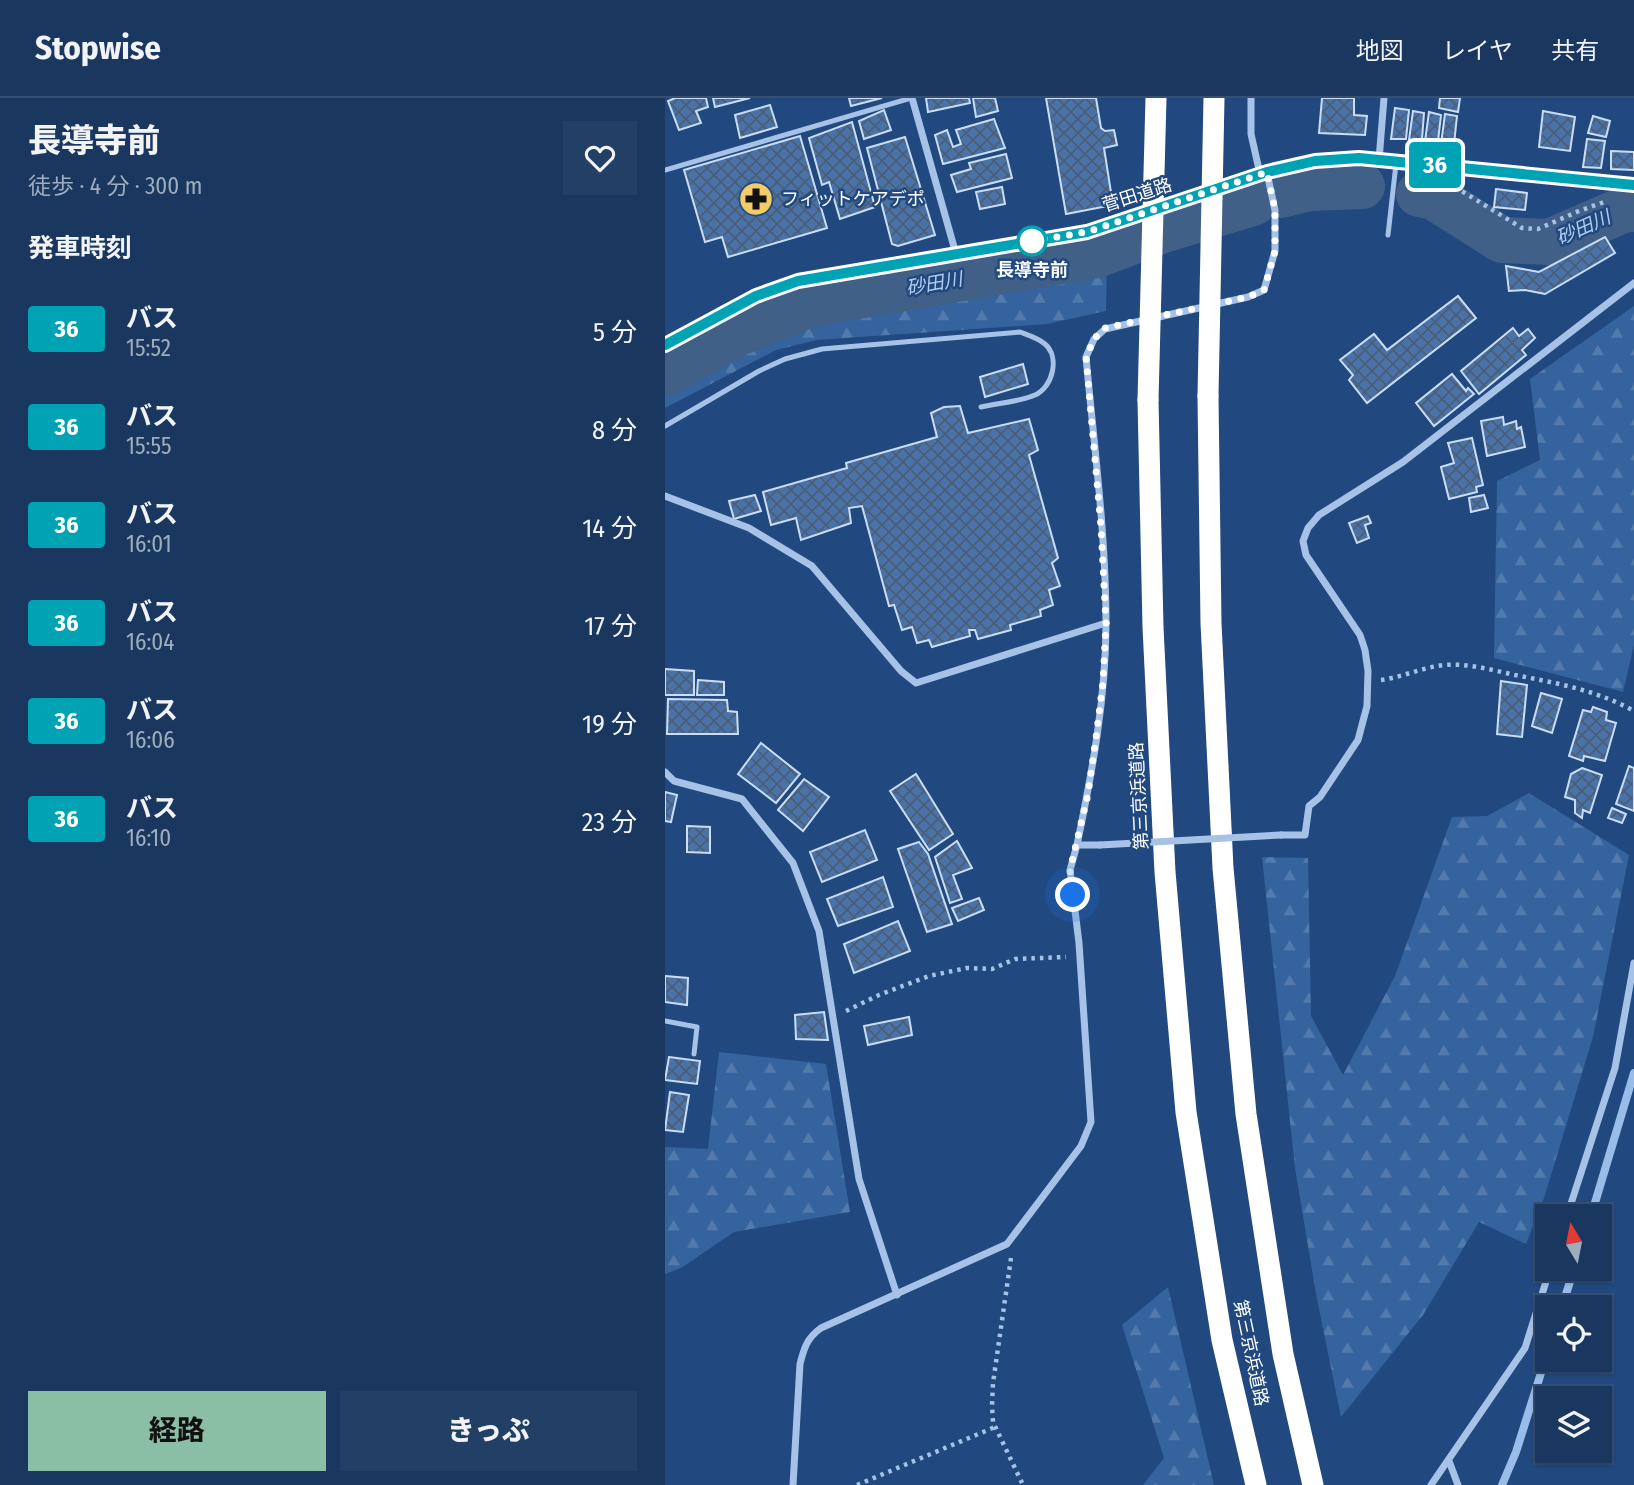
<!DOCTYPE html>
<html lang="ja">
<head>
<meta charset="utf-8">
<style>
  :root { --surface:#19375f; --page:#223f65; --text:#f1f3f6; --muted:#9facbd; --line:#375174; --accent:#8abfa5 }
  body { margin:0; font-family:"Fira Sans Condensed","Noto Sans JP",sans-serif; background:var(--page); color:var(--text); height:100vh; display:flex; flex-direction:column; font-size:26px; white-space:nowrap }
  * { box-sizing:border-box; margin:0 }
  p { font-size:23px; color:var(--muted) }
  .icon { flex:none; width:38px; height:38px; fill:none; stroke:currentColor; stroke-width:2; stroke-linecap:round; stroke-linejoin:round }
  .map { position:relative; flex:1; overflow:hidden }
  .panel { display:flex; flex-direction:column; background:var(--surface); width:665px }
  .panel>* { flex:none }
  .badge { padding:0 14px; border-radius:5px; font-size:24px; line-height:46px }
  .needle { width:46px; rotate:350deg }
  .tools { position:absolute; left:870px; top:1106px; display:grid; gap:14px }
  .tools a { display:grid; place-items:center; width:77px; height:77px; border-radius:0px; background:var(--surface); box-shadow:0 2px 5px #0004,0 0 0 2px var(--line); font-size:35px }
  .you { position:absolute; width:35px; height:35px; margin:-18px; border:5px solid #fff; border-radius:50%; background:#1a73e8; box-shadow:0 0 0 10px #1a73e833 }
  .map>.badge { position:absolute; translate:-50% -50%; box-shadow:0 0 0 4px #fff }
  h2 { padding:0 28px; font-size:26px; line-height:63px }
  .round { display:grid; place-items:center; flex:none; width:74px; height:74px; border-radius:0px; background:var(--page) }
  .headline { display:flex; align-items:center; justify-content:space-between; height:119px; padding:0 28px }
  h1 { font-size:33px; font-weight:800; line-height:52px }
  .button { display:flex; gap:14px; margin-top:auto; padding:14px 28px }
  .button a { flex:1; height:80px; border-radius:0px; background:var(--accent); color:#111; font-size:28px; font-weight:800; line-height:80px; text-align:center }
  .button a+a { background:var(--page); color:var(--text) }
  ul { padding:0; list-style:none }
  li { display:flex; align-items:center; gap:21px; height:98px; padding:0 28px }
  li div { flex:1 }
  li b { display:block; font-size:26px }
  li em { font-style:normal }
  li .badge { min-width:77px; font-weight:700; text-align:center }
  header { display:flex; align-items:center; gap:42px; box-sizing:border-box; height:98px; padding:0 35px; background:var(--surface); border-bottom:2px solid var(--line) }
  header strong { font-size:33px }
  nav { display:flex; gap:38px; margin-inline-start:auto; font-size:24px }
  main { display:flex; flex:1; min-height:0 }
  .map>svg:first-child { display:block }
  .forest { fill:url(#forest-firs) }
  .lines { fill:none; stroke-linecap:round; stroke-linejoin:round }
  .stream { stroke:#99bde8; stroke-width:8 }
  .river { stroke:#416087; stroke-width:46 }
  .building { fill:url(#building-cross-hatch); stroke:#c9ddf6; stroke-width:2 }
  .path { stroke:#a6c3e7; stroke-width:4.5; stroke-dasharray:3.5 5; stroke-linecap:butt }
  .lane { stroke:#a6c3e7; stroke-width:5 }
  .street { stroke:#a6c3e7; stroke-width:7 }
  .secondary { stroke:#d0e0f6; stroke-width:14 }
  .highway { stroke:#fff; stroke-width:21 }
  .street-bridge { stroke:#a6c3e7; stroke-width:7 }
  .highway-bridge { stroke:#fff; stroke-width:21 }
  .line-casing { stroke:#fff; stroke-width:16 }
  .line { stroke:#00a3b4; stroke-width:10 }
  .walk { stroke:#fff; stroke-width:7; stroke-dasharray:0 12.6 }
  .stop-dot { fill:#fff; stroke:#00a3b4; stroke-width:3.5 }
  .labels { text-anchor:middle; stroke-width:5; stroke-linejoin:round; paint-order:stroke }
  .street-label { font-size:18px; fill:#fff; stroke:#21497f }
  .poi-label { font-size:18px; fill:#fff; stroke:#21497f; text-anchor:start }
  .stop-label { font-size:18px; font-weight:bold; fill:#fff; stroke:#21497f }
  .water-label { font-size:19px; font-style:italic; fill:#b1cdef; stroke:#21497f }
</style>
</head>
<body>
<header>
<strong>Stopwise</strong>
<nav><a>地図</a><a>レイヤ</a><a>共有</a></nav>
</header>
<main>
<section class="panel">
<div class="headline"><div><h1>長導寺前</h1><p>徒歩 · 4 分 · 300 m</p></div><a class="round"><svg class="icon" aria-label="heart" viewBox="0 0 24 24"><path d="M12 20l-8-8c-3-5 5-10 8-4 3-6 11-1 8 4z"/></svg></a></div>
<h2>発車時刻</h2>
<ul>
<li><span class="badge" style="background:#00a3b4;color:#fff">36</span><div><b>バス</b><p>15:52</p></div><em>5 分</em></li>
<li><span class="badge" style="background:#00a3b4;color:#fff">36</span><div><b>バス</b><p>15:55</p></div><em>8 分</em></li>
<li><span class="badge" style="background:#00a3b4;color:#fff">36</span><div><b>バス</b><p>16:01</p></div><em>14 分</em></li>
<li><span class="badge" style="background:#00a3b4;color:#fff">36</span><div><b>バス</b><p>16:04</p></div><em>17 分</em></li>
<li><span class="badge" style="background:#00a3b4;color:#fff">36</span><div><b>バス</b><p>16:06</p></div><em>19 分</em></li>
<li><span class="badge" style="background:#00a3b4;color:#fff">36</span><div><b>バス</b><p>16:10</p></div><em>23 分</em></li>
</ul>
<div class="button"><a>経路</a><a>きっぷ</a></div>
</section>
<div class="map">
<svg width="969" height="1387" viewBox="0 0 969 1387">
  <defs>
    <pattern id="forest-firs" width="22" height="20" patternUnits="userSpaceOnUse" patternTransform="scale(1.75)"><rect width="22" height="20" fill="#34639d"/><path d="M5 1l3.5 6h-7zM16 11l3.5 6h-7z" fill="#527aac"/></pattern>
    <pattern id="building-cross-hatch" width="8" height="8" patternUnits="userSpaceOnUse" patternTransform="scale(1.75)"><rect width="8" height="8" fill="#4973a8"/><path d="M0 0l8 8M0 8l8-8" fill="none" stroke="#4b5e75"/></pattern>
  </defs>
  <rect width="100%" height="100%" fill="#21497f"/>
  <g class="forest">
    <path d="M442,162L441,213L382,226L152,242L111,252L0,310V286L75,241L143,210Z"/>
    <path d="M969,208V547L958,594L829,560L832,383L875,362L865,281Z"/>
    <path d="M864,695L964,757L928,939L879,1100L861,1146L814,1124L758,1217L676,1319L651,1196L630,1070L597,759L643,760L646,918L678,977L730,878L787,719L822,718Z"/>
    <path d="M54,954L161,966L185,1114L69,1134L16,1170L0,1176V1049L43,1051Z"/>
    <path d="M503,1189L549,1387H478L499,1360L457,1227Z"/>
  </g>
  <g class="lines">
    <g class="stream">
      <path d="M926,1118L969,975"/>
      <path d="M897,1209L909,1171"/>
      <path d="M837,1387L851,1354L882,1256"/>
    </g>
    <g class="river">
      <path d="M754,96L769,99L837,142L884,144L960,111H969"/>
      <path d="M616,97L645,90L697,88"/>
      <path d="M0,276L71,236L145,206L432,157L498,132L588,105"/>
    </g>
  </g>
  <g class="building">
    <path d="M10,0H41L43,9L31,13L36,25L14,32L3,3Z"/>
    <path d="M48,0H85L50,9Z"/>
    <path d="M184,0H217L186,8Z"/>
    <path d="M261,0H304L305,5L263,14Z"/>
    <path d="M308,0H330L333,13L311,19Z"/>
    <path d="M381,0H431L436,30L440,33L449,32L452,47L439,50L448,107L401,116Z"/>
    <path d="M657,0H689V17L702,18L700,37L654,35Z"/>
    <path d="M775,0H795L793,14L774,10Z"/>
    <path d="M105,7L112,29L75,40L70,17Z"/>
    <path d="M730,10L744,12L741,41H726Z"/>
    <path d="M219,12L226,32L199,41L194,23Z"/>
    <path d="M748,13L759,15L757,41L744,42Z"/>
    <path d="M878,13L910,19L905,53L874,49Z"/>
    <path d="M764,14L776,17L773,43H760Z"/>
    <path d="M780,16L792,18L789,46H776Z"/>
    <path d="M928,18L945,23L941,39L923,35Z"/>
    <path d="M329,21L340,50L278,66L270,37L282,32L288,49L296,46L291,32Z"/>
    <path d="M187,24L210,109L175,121L164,84L157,87L144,40Z"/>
    <path d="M135,38L162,130L63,159L57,139L40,144L19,72Z"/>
    <path d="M240,39L270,137L233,148L227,146L202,50Z"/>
    <path d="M922,41L940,43L936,70L918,69Z"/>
    <path d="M946,53L969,54V72L946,71Z"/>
    <path d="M341,56L347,80L292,94L286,77L306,71L304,65Z"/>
    <path d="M337,89L340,106L315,111L311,94Z"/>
    <path d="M831,91L862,95L860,112L829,109Z"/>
    <path d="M940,139L950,155L880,196L860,192L844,193L841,168L874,174Z"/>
    <path d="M793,198L811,220L702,305L684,282L688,277L675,262L709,236L722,252Z"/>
    <path d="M848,230L854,238L863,231L870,240L857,252L861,257L814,296L796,273Z"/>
    <path d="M358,266L363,286L320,299L315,279Z"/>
    <path d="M787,276L801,293L803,290L809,296L769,328L751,305Z"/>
    <path d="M295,308L303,335L364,321L373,352L364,357L393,460L387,465L395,488L384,492L388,507L375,512L376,518L345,527L346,532L313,541L310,532H304L305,538L267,549L264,542L252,545L247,529L237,532L229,507L224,508L197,408L184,410L186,425L136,442L131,420L106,427L98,394L182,370L181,365L272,339L266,315L279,309Z"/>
    <path d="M838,319L839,327L851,323L852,331L856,329L860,349L822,358L816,323Z"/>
    <path d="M807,340L818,387L811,389L812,394L784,401L776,369L789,365L783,345Z"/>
    <path d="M90,397L96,413L69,421L64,403Z"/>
    <path d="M819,397L823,410L806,414L804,400Z"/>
    <path d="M703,418L706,425L700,427L704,440L692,445L684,425Z"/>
    <path d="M0,571L29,573V597H0Z"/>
    <path d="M33,582L59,584V597H32Z"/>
    <path d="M836,583L862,587L857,639L832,636Z"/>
    <path d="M876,595L897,601L887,635L867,628Z"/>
    <path d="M3,601L62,602L63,613L72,614L73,636H2Z"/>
    <path d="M928,609L942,614L941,622L951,625L940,663L919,658L918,663L904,658L918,612L926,614Z"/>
    <path d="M96,645L135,676L111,705L73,676Z"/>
    <path d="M964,668L969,670V713L951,706Z"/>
    <path d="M917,670L937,677L925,715L918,712L917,720L910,715V702L900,699L906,676Z"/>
    <path d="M251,676L288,736L264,752L225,693Z"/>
    <path d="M139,681L164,699L138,733L113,712Z"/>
    <path d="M0,694L12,697L6,724L0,723Z"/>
    <path d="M947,710L961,716L957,725L943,720Z"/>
    <path d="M22,728L45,729V755L22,754Z"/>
    <path d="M200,732L212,762L157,784L145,754Z"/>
    <path d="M292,743L307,770L288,777L297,801L285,805L270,759Z"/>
    <path d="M254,744L263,756L287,826L262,834L233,751Z"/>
    <path d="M218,779L228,809L173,828L162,801Z"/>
    <path d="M314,800L319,812L293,823L287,810Z"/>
    <path d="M233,823L245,853L189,875L179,846Z"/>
    <path d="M0,878L23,880L22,907L0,904Z"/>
    <path d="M159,914L163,942L131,941L130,917Z"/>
    <path d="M244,919L247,937L203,947L199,928Z"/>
    <path d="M4,959L35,963L32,986L0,982Z"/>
    <path d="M5,994L24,997L18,1034L0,1032Z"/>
  </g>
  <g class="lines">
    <g class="path">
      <path d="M790,89L857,130L873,131L914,113L939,104"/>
      <path d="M716,582C738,579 758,569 780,567C803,565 827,572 850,577C891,585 931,592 969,613"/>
      <path d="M181,913L214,897L264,878L302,870L327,871L350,861L401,859"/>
      <path d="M346,1160L328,1285L327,1308L328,1324L358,1387"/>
      <path d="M192,1387L330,1329"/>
    </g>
    <g class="lane">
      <path d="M0,72L246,0"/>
      <path d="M723,137L731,66"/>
      <path d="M0,328L94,273L120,261L157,251L355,234C363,237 373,240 380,246C395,259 388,289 370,297C354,304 333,305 316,309"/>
      <path d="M0,923L32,929L29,956"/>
    </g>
    <g class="street">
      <path d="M247,0L291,156"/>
      <path d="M586,0V36L595,76"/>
      <path d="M714,62L719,0"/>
      <path d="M0,398L84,430L147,468L236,573L251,585L441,525"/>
      <path d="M0,674L9,683L77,701L128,765L154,833L194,1081L232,1197"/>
      <path d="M616,737H640L644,708L655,699L693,642L702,608L703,573L700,552L695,537L641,457L638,443L643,430L654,417L738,364L969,185"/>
      <path d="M412,747C427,675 441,600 441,525C441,437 429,347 421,259L429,241L440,231L583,199L599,192L610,153V112L602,75"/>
      <path d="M902,1118L950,970L969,865"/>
      <path d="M784,1363L793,1387"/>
      <path d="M128,1387L135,1266C139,1250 142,1240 156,1230L342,1146L416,1048L426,1024L414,845L405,772L412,747H435"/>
      <path d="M766,1387L860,1250L885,1171"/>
    </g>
    <path class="secondary" d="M0,247L91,198L133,183L422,134L602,74L650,63L694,60L969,87"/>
    <g class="highway">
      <path d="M543,298L546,525L558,770L581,1016L618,1256L648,1387"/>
      <path d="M483,302L488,529L500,774L521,1014L557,1242L591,1387"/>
    </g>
    <path class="street-bridge" d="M435,747L616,737"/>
    <g class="highway-bridge">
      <path d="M543,298L549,0"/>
      <path d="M483,302L491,0"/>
    </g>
  </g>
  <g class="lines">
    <g class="line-casing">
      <path id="line" d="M0,247L91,198L133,183L422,134L602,74L650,63L694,60L969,87"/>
    </g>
    <use href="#line" class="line"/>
    <path class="walk" d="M367,143L422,134L602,74L610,112V153L599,192L583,199L440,230L429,241L421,259L436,429L441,525L438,584L431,640L423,696L405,772L408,797"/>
  </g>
  <defs>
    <g id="pharmacy-disc" transform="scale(1.75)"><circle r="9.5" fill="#f4cc67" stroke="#21497f"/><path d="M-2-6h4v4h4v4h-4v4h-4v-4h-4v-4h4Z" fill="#111"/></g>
  </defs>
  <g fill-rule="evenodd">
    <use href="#pharmacy-disc" x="91" y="101"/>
  </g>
  <circle class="stop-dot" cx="367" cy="143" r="14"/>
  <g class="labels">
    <g class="street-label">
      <text transform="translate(472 97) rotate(-18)" y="6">菅田道路</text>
      <text transform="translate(474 698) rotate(-93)" y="6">第三京浜道路</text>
      <text transform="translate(586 1255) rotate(78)" y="6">第三京浜道路</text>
    </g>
    <g class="poi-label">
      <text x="116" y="107">フィットケアデポ</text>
    </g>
    <g class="stop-label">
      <text x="367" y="178">長導寺前</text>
    </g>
    <g class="water-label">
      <text transform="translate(918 129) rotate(-24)" y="7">砂田川</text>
      <text transform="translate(269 185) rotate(-10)" y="7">砂田川</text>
    </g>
  </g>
</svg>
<div class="tools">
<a><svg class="needle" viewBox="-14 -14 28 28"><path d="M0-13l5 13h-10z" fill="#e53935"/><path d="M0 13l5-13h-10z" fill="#9facbd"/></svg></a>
<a><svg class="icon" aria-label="locate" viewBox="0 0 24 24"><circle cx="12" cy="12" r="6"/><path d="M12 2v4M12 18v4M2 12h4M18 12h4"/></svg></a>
<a><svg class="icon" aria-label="layers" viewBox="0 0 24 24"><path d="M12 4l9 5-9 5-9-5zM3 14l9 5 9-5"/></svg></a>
</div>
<div class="you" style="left:408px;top:797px"></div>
<b class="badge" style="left:770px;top:67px;background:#00a3b4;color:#fff">36</b>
</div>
</main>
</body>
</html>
